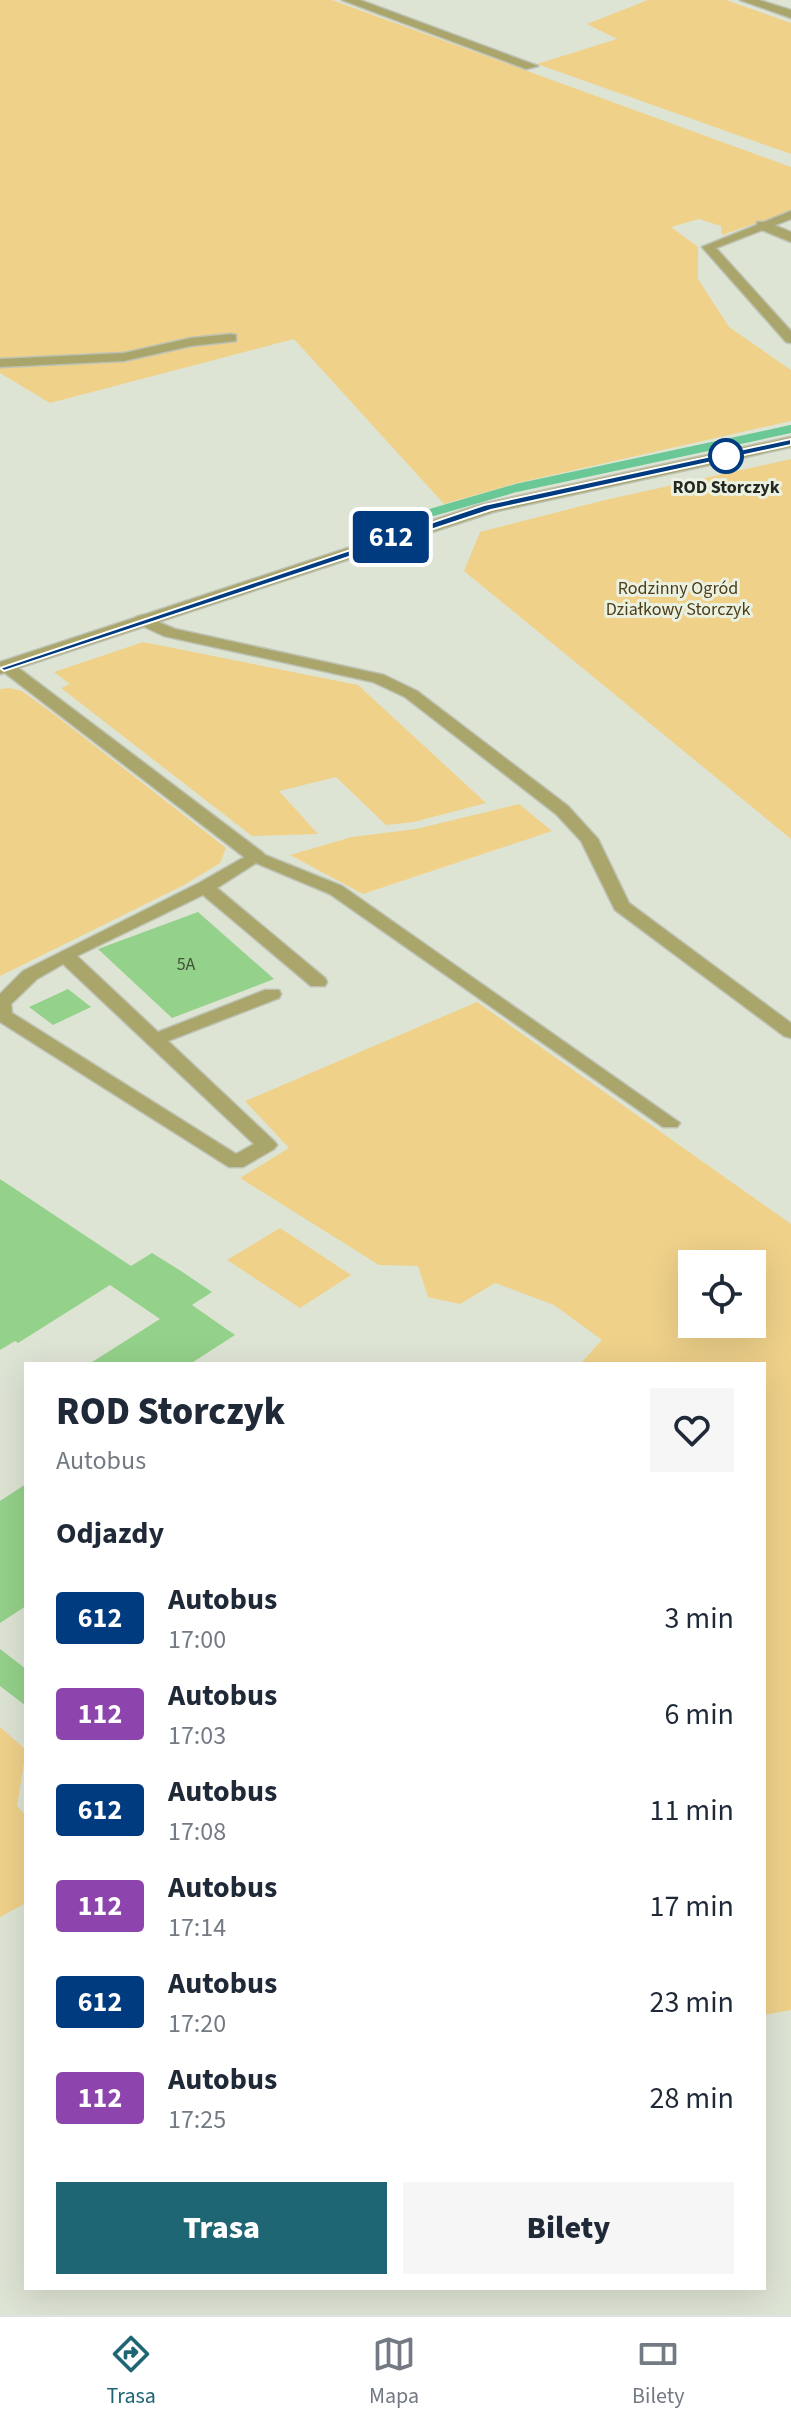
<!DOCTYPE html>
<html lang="pl">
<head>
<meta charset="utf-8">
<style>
  :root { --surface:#fff; --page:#f6f6f7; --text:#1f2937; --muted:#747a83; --line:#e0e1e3; --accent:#1f6674 }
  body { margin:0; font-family:"Source Sans 3",sans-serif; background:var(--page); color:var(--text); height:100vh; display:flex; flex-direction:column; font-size:30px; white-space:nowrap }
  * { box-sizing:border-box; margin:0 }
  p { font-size:26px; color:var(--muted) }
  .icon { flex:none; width:44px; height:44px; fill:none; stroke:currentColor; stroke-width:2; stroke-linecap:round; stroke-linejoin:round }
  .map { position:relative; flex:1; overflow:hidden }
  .side { position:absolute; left:24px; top:1362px; width:742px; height:928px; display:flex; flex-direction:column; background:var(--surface); border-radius:0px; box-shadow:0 8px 32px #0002 }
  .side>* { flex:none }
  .badge { padding:0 16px; border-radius:6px; font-size:28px; line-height:52px }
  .tools { position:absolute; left:678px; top:1250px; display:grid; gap:16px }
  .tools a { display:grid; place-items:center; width:88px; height:88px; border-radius:0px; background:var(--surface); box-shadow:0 8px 32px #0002; font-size:40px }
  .map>.badge { position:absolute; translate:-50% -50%; box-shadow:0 0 0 4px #fff }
  h2 { padding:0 32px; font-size:30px; line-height:72px }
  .round { display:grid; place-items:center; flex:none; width:84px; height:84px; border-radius:0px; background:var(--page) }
  .overview { display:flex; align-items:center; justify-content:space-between; height:136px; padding:0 32px }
  h1 { font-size:38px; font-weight:800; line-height:60px }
  .primary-button { display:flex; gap:16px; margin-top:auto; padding:16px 32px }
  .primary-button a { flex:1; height:92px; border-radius:0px; background:var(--accent); color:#fff; font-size:32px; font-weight:800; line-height:92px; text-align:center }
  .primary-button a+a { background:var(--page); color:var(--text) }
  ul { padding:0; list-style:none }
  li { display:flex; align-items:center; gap:24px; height:96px; padding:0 32px }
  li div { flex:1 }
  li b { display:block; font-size:30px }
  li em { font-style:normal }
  li .badge { min-width:88px; font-weight:700; text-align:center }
  .menu { display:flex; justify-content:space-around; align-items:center; height:112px; border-top:2px solid var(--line); background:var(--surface); font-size:22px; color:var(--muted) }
  .menu a { display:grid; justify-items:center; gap:4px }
  .menu .on { color:var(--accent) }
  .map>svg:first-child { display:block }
  .green { fill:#efd18a; fill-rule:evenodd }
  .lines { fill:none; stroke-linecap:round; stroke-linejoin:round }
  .stream { stroke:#6ac796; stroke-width:8 }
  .building { fill:#94d18a }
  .service-casing { stroke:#bdc2b4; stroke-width:3 }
  .minor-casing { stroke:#bdc2b4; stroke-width:3 }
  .tertiary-casing { stroke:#bdc2b4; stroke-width:3 }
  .service { fill:#aaa66b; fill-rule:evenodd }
  .minor { fill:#aaa66b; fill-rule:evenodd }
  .tertiary { fill:#aaa66b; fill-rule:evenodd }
  .line { fill:#003b80; stroke:#fff; stroke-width:2 }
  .stop-dot { fill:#fff; stroke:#003b80; stroke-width:4 }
  .labels { text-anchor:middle; stroke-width:6; stroke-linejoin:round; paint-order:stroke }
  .far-stop-label { font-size:18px; font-weight:bold; fill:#252721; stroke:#ebf1e1 }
  .far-park-label { font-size:18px; fill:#4d3e18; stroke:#ebf1e1 }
  .number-label { font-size:18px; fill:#41523b }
</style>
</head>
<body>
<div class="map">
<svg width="791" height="2315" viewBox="0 0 791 2315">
  <rect width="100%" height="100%" fill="#dee4d4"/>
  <g class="green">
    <path d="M0,0H332L791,167V211L722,235L721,226L699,219L671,227L698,247V279L729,327L791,370V421L517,483L444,504L294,339L50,403L0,373Z"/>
    <path d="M648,0H726L791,23V154L537,64L617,39L587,24Z"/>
    <path d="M791,459V839L464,571L480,532L605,500Z"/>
    <path d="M143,642L358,685L486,803L414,822L386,825L336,777L279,791L318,834L252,836L61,688L70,684L54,672Z"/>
    <path d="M10,688L22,691L59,718L226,848L220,863L184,885L0,976V689Z"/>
    <path d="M519,804L552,831L363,894L290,855L352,837L416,829Z"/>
    <path d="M477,1002L791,1224V2010L764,2015V1364H580L602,1340L554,1305L495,1283L460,1304L428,1297L418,1266L379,1265L240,1178L289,1148L245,1101ZM692,1264H752V1324H692Z"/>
    <path d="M280,1228L351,1275L300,1308L227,1260Z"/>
    <path d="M0,1727L26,1750L17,1806L26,1816V1903L0,1917Z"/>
  </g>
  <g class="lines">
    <path class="stream" d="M406,520L516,488L791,429"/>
  </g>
  <g class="building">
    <path d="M198,912L274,979L172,1018L98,949Z"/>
    <path d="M68,989L91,1007L53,1025L29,1007Z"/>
    <path d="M0,1179L131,1266L152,1253L181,1271L212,1292L192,1305L235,1335L190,1364H89L160,1319L110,1285L18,1343L15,1341L0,1350Z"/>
    <path d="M26,1484V1606L0,1623V1501Z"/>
    <path d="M0,1649L26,1669V1706L0,1686Z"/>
  </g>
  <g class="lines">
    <g class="service-casing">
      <g id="service">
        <path d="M791,211V219L716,248L791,331V343L786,342L702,247Z"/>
        <path d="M231,334L236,335V341L191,346L124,361L0,367V359L124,353L191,338Z"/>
        <path d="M142,615L175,629L384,675L417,691L568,806L598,839L629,903L791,1023V1038L784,1036L615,910L581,841L556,814L405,697L373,682L164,636L136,623V617Z"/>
        <path d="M255,851L342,886L680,1123L677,1127H663L330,894L256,863L217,888L325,978L327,982L325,986H311L203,895L77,956L158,1032L265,990H279L281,994L279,998L168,1041L274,1141L277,1145L274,1149L243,1167H229L0,1022V994L23,971L199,883ZM63,964L254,1144L236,1154L12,1013L11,1004L37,979Z"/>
      </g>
    </g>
    <g class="minor-casing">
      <g id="minor">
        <path d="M342,0H360L538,66L526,69Z"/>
        <path d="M740,0H759L791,10V18Z"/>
        <path d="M757,222H767L791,232V242L757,228Z"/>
        <path d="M8,660L262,852L266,856L262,860H248L1,670L0,664Z"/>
      </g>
    </g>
    <g class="tertiary-casing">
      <path id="tertiary" d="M791,437V447L493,512L0,674V662L482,504Z"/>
    </g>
    <use href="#service" class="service"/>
    <use href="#minor" class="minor"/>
    <use href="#tertiary" class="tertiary"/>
  </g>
  <path class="line" d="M791,439V445L491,510L4,671L0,668L484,505Z"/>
  <circle class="stop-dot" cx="726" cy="456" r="16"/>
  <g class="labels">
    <g class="far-stop-label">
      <text x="726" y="493">ROD Storczyk</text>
    </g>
    <g class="far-park-label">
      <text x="678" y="594">Rodzinny Ogród<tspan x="678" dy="21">Działkowy Storczyk</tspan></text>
    </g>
    <g class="number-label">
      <text x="186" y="970">5A</text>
    </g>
  </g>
</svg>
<div class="tools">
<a><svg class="icon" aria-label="locate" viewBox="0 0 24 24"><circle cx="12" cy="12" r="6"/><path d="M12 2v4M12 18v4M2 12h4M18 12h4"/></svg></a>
</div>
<b class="badge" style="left:391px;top:537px;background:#003b80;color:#fff">612</b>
<section class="side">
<div class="overview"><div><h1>ROD Storczyk</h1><p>Autobus</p></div><a class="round"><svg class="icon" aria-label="heart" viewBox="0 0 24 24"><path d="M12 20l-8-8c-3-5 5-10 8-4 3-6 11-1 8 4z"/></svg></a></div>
<h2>Odjazdy</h2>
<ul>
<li><span class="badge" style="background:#003b80;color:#fff">612</span><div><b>Autobus</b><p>17:00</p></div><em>3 min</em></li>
<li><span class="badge" style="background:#8e44ad;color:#fff">112</span><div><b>Autobus</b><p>17:03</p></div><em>6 min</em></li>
<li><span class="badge" style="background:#003b80;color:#fff">612</span><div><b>Autobus</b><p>17:08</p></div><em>11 min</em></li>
<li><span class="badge" style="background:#8e44ad;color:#fff">112</span><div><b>Autobus</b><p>17:14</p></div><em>17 min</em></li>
<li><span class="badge" style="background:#003b80;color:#fff">612</span><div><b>Autobus</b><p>17:20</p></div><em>23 min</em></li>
<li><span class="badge" style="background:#8e44ad;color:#fff">112</span><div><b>Autobus</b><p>17:25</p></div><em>28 min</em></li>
</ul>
<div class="primary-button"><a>Trasa</a><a>Bilety</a></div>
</section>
</div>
<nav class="menu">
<a class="on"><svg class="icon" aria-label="directions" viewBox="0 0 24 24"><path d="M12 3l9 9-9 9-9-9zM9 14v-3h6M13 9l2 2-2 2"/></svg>Trasa</a>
<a><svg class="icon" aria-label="map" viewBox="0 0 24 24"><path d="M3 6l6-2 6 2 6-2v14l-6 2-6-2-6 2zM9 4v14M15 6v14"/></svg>Mapa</a>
<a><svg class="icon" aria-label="tickets" viewBox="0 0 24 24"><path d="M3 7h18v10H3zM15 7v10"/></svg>Bilety</a>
</nav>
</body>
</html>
